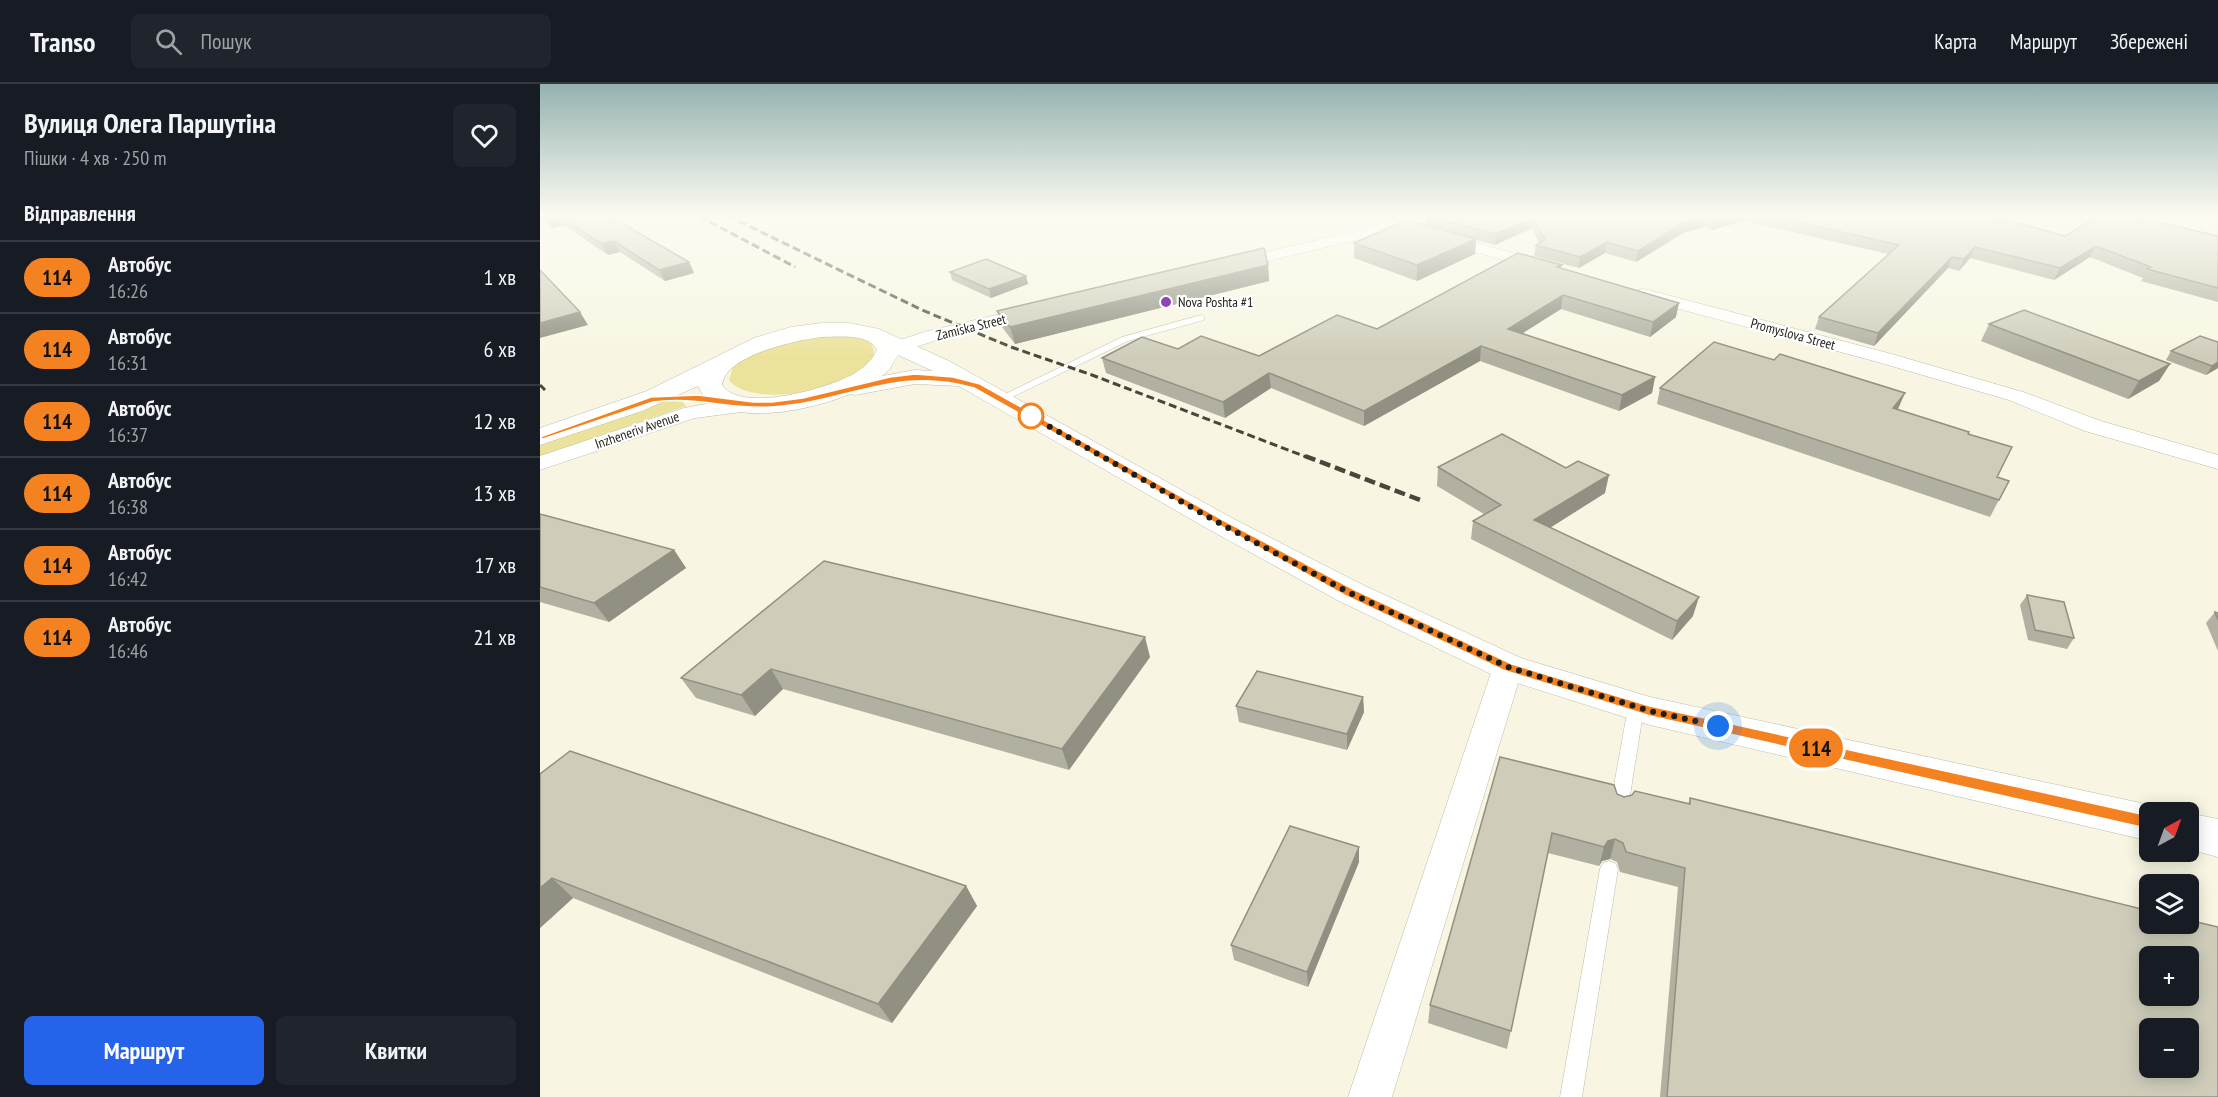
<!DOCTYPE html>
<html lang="uk">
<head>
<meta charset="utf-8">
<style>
  :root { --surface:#171b24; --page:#20242c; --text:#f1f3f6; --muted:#9ea1a6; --line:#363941; --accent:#2563eb }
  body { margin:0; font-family:"PT Sans Narrow",sans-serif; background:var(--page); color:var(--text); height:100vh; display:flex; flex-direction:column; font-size:22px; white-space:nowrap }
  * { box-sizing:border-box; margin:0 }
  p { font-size:20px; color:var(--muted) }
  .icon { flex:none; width:33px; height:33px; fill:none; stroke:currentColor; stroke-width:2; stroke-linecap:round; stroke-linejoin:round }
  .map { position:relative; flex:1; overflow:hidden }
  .drawer { display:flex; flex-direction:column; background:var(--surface); width:540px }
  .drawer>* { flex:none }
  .badge { padding:0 12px; border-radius:20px; font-size:21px; line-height:39px }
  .needle { width:39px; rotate:41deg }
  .tools { position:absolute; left:1599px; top:718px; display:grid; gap:12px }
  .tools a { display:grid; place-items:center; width:60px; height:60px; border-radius:9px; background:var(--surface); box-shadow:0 3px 15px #0003; font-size:30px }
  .you { position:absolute; width:30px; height:30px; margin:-15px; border:4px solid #fff; border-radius:50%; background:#1a73e8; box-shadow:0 0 0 9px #1a73e833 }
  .map>.badge { position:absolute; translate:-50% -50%; box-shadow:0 0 0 3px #fff }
  h2 { padding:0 24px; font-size:22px; line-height:54px }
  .round { display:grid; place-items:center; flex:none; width:63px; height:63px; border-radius:9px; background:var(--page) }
  .headline { display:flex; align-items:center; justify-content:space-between; height:102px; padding:0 24px }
  h1 { font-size:28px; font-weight:600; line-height:45px }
  .action { display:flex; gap:12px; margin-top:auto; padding:12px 24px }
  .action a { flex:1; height:69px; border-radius:9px; background:var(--accent); color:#fff; font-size:24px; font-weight:600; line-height:69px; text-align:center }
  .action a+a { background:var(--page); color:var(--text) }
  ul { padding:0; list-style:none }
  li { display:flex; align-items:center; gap:18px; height:72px; padding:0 24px; border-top:2px solid var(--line) }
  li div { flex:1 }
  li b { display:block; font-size:22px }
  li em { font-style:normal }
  li .badge { min-width:66px; font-weight:700; text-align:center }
  header { display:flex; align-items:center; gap:36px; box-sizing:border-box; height:84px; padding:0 30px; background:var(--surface); border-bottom:2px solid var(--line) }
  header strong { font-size:28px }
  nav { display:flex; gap:33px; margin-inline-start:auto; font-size:21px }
  .search { width:420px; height:54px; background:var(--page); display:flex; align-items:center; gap:15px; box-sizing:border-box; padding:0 21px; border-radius:9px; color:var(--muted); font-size:22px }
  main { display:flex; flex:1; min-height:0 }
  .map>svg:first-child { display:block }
  .green { fill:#ebe39c }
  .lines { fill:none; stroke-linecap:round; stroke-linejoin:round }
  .lane-casing { stroke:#bebca8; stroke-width:1 }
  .street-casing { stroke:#bebca8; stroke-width:1 }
  .secondary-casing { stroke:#bebca8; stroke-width:1 }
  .lane { fill:#fff; fill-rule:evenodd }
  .street { fill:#fff; fill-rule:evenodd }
  .secondary { fill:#fff; fill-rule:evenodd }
  .rail-far1 { stroke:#46463c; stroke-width:3; stroke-dasharray:8 4; stroke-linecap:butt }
  .rail { stroke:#46463c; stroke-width:4.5; stroke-dasharray:11 5; stroke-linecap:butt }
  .wall { fill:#b2b0a0 }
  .shaded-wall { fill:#919082 }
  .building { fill:#cfcdba; stroke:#919082; stroke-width:1.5; fill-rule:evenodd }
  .line { fill:#f58220; stroke:#fff; stroke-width:1.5 }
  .walk { stroke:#1e1e16; stroke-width:6; stroke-dasharray:0 10.8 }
  .poi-dot { fill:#8f45b7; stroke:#fff; stroke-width:2 }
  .stop-dot { fill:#fff; stroke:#f58220; stroke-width:3 }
  .labels { text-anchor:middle; stroke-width:4.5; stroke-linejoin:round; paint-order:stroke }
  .far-poi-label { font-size:14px; fill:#1e1e16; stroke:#fff; text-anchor:start }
  .far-street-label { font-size:14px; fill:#1e1e16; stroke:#fff }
</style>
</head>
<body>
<header>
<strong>Transo</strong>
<div class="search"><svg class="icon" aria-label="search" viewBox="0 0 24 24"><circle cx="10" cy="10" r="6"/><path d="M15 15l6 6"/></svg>Пошук</div>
<nav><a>Карта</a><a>Маршрут</a><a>Збережені</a></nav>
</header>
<main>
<section class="drawer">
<div class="headline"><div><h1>Вулиця Олега Паршутіна</h1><p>Пішки · 4 хв · 250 m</p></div><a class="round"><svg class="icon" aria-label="heart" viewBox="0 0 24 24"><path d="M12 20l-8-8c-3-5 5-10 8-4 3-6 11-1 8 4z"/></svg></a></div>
<h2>Відправлення</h2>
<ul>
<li><span class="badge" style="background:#f58220;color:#111">114</span><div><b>Автобус</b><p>16:26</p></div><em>1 хв</em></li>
<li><span class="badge" style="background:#f58220;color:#111">114</span><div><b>Автобус</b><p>16:31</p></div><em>6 хв</em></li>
<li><span class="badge" style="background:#f58220;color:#111">114</span><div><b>Автобус</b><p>16:37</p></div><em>12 хв</em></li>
<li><span class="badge" style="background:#f58220;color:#111">114</span><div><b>Автобус</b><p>16:38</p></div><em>13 хв</em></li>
<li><span class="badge" style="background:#f58220;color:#111">114</span><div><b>Автобус</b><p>16:42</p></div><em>17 хв</em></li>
<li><span class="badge" style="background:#f58220;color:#111">114</span><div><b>Автобус</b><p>16:46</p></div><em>21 хв</em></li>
</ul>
<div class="action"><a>Маршрут</a><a>Квитки</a></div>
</section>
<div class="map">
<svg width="1678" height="1013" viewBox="0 0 1678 1013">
  <rect width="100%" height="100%" fill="#f8f6e2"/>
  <g class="green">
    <path d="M311,250L330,258C332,262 335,266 334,271C322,306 211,326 189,296L193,283L198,278L245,255Z"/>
    <path d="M125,316L143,318L146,322L0,373V356Z"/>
  </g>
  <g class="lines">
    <g class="lane-casing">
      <g id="lane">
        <path d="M661,231L664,232V236L588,257L464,317L460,318L455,315L582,253Z"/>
        <path d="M1096,617L1101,619L1104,623L1088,724L1085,729L1079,731L1073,729L1070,724L1088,623L1091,619Z"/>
        <path d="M1069,777L1075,779L1078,785L1042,1013H1020L1060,785L1063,779Z"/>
      </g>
    </g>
    <g class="street-casing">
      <g id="street">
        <path d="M817,132H839L858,137L882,132H906L904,135L876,142L1012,180L1014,183L1006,188L858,146L690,186L682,181L684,178L841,141L819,135Z"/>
        <path d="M1104,205L1348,269L1483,308L1561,337L1678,371V385L1545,347L1469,316L1334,277L1098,214L1095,210L1098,206Z"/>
        <path d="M495,222L501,223L504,227L501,231L397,256L349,272L342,270L340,266L342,262L384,248Z"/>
        <path d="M218,315L225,317L228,321L225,325L155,334L0,386V372L144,324L182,317Z"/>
        <path d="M968,572L978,575L983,583L852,1013H808L953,583L958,575Z"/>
      </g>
    </g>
    <g class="secondary-casing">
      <g id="secondary">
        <path d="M282,239H309L339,245L409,277L690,433L821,500L981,574L1110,613L1610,721L1625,726L1626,729H1610V757L1110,641L955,592L797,516L668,445L419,302L375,300L315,311L310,310C274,325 204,341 169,317C164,314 161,307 158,302L102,327L0,361V344L107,307L214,254L251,243ZM282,253C298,253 329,249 337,266C332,276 325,283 315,289C291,304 201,330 182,301C185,271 257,256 282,253ZM358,271L393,287L375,286L342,292L349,286Z"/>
        <path d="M1647,729H1648L1678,735V773L1648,765Z"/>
      </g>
    </g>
    <use href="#lane" class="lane"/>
    <use href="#street" class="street"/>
    <use href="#secondary" class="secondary"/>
    <g class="rail-far1">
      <path d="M159,132L255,183"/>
      <path d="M188,132L382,226L471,263L552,291L769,374"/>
      <path d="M0,301L5,306"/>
    </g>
    <path class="rail" d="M765,372L880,416"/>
  </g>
  <g class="wall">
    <path d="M0,132H69L149,178L154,189L125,197L80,168L68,171L24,141L12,144L0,133Z"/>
    <path d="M886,132H1466L1460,134L1525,152H1678V218L1601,197L1603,194L1550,173L1514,196L1430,174L1419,187L1408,184L1334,262L1275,245L1279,233L1348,170L1204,137L1172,146L1165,143L1143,149L1096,178L1065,169L1039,184L994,172L996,161L999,159L992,144L955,161L936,156L935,170L877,197L814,174V159L886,141Z"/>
    <path d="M728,181L729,197L475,260L462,243L457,227Z"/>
    <path d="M1022,181L1021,184L1136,233L1110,253L1021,225L983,249L1115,293L1112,309L1079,327L940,277L824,342L731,304L685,334L566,289L562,274L638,265L719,272L837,245Z"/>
    <path d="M410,188L486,192L488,200L451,214L412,196Z"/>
    <path d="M1449,240L1630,280L1619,297L1588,315L1441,257Z"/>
    <path d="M1678,258V284L1666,291L1626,276L1631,267Z"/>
    <path d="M1120,304L1357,326L1428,350L1457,393L1469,397L1450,433L1117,320Z"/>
    <path d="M898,383L1065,409L1010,444L1153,532L1132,556L931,455L933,437L944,430L897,402Z"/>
    <path d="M0,430L134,466L146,484L69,538L0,518Z"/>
    <path d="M284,477L610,573L529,686L243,605L215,632L156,614L141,594Z"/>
    <path d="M1487,511L1534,554L1527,565L1488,556L1480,521Z"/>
    <path d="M1675,528L1678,529V567L1666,539Z"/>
    <path d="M823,613L824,628L807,666L699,638L696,622Z"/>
    <path d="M960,673L1084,713L1148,720L1150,714L1678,1013H1120L1138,803L1080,788L1077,778L1070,775L1062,777L1059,782L1008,769L967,965L888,939L890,921Z"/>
    <path d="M0,690L426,802L437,822L352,939L33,814L0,844Z"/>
    <path d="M819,778L768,903L694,876L691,861Z"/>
  </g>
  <g class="shaded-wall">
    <path d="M15,132H18L24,141L12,144L6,134Z"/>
    <path d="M1167,132L1165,143L1143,149L1096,178L1098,167L1145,138Z"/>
    <path d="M1186,132H1205L1204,137L1172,146L1174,135Z"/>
    <path d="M1445,132H1466L1441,141Z"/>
    <path d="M993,134L992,144L955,161L956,150Z"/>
    <path d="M936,155L935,170L877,197V181Z"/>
    <path d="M74,157L80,168L68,171L62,160Z"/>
    <path d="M1067,158L1065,169L1039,184L1040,173Z"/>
    <path d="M1556,162L1550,173L1514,196L1520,184Z"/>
    <path d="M1435,163L1430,174L1419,187L1424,175Z"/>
    <path d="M1412,173L1408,184L1334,262L1338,249Z"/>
    <path d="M149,178L154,189L125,197L119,186Z"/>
    <path d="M728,181L729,197L475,260L470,243Z"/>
    <path d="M486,192L488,200L451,214L449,205Z"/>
    <path d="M1023,211L1021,225L967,259L968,245Z"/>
    <path d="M1139,219L1136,233L1110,253L1113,238Z"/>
    <path d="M40,228L48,241L0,254V239Z"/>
    <path d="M941,262L940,277L824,342V327Z"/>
    <path d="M1678,278V284L1666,291L1672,282Z"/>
    <path d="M1630,280L1619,297L1588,315L1599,297Z"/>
    <path d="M729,289L731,304L685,334L683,318Z"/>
    <path d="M1115,293L1112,309L1079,327L1082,311Z"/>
    <path d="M1365,309L1358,325L1346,341L1353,324Z"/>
    <path d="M1069,391L1065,409L992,455L994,436Z"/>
    <path d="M134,466L146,484L69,538L54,519Z"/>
    <path d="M1159,513L1153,532L1132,556L1137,537Z"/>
    <path d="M605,553L610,573L529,686L522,665Z"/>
    <path d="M231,585L243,605L215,632L201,611Z"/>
    <path d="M823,613L824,628L807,666V650Z"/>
    <path d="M1075,755L1070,775L1062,777L1059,782L1064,763L1068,757Z"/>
    <path d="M819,763V778L768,903L767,888Z"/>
    <path d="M12,794L33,814L0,844V804Z"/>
    <path d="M426,802L437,822L352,939L338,920Z"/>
  </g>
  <g class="building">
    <path d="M4,132H15L6,134Z"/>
    <path d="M18,132H69L149,178L119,186L74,157L62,160Z"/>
    <path d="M886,132H1186L1174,135L1167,132L1145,138L1098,167L1067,158L1040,173L996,161L1005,156L993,134L956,150Z"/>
    <path d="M1231,132H1451L1525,152L1559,132H1592L1678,152V204L1607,185L1611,183L1556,162L1520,184L1435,163L1424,175L1412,173L1338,249L1279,233L1359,161Z"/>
    <path d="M867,136L936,155L877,181L814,159Z"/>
    <path d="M724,164L728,181L470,243L457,227Z"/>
    <path d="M978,169L1022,181L1017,183L1139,219L1113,238L1023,211L968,245L1115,293L1082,311L941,262L824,327L729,289L683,318L562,274L602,253L638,265L661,252L719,272L797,231L837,245Z"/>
    <path d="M446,175L486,192L449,205L410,188Z"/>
    <path d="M0,186L40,228L0,239Z"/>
    <path d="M1484,226L1630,280L1599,297L1449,240Z"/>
    <path d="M1660,252L1678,258V278L1672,282L1631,267Z"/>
    <path d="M1174,258L1234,276L1240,270L1365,309L1353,324L1429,348L1428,350L1472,363L1457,393L1469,397L1459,416L1120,304Z"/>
    <path d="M962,350L1026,384L1038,377L1069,391L994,436L1159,513L1137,537L933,437L961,421L898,383Z"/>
    <path d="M0,430L134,466L54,519L0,503Z"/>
    <path d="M284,477L605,553L522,665L231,585L201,611L141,594Z"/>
    <path d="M1487,511L1524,518L1534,554L1495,546Z"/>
    <path d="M1675,528L1678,529V536Z"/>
    <path d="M717,587L823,613L807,650L696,622Z"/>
    <path d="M30,667L426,802L338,920L12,794L0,804V690Z"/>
    <path d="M960,673L1074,701L1077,710L1084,713L1092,711L1095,707L1150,720V714L1610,827V840H1648V836L1678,843V1013H1127L1145,784L1086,768L1083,759L1075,755L1068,757L1064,763L1012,749L971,947L890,921ZM1610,873H1648V912H1610ZM1610,945H1648V984H1610Z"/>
    <path d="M750,742L819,763L767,888L691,861Z"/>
  </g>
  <linearGradient id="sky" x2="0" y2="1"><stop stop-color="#95b2b0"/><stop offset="0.48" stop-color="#fcfbf2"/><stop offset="1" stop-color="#fcfbf2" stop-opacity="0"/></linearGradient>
  <rect width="1678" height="274" fill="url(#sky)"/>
  <path class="line" d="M375,290L413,293L440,300L683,436L813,505L972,580L1110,622L1610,732L1615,734L1617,739L1615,743L1610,745L1110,632L963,586L804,511L434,304C355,281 306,319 231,323C191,326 156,312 113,318L3,355L0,353L111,313L158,311L213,318H232L263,314L350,293Z"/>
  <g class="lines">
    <path class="walk" d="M491,332L679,439L808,508L968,583L1110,627L1178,642"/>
  </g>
  <circle class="poi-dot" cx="626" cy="218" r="6"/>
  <circle class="stop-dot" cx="491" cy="332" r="12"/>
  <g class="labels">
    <g class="far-poi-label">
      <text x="638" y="223">Nova Poshta #1</text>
    </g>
    <g class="far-street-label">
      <text transform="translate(431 243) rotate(-14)" y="5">Zamiska Street</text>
      <text transform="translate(1253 250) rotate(15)" y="5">Promyslova Street</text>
      <text transform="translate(97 346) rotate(-19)" y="5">Inzheneriv Avenue</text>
    </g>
  </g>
</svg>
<div class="tools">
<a><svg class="needle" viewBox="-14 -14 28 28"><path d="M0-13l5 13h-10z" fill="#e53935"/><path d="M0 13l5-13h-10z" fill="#9ea1a6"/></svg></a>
<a><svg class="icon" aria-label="layers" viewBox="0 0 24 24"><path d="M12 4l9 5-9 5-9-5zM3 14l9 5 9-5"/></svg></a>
<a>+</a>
<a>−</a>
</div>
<div class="you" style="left:1178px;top:642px"></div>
<b class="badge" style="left:1276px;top:664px;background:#f58220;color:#111">114</b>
</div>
</main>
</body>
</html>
